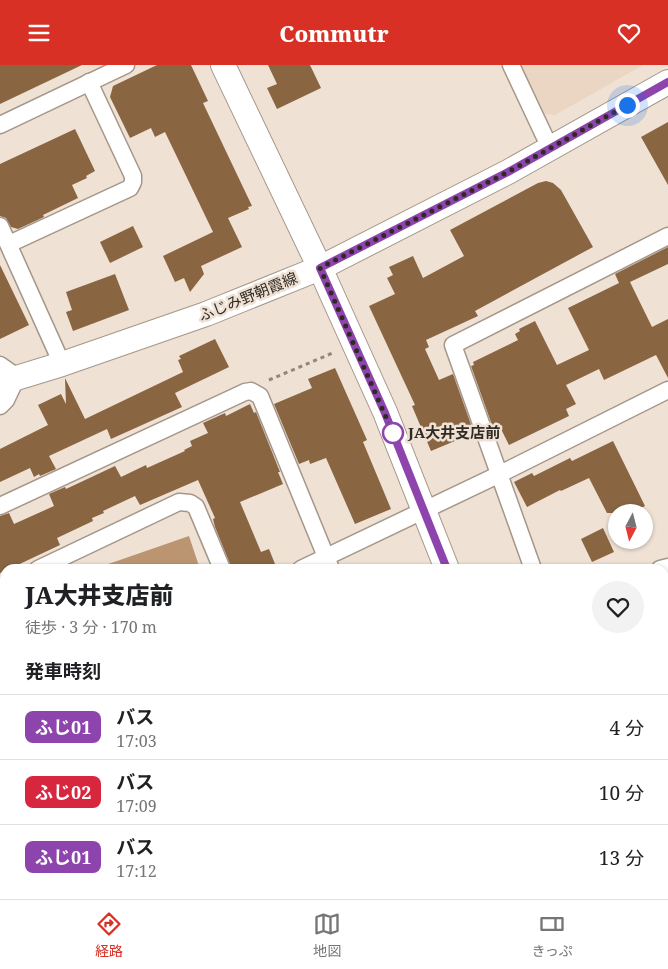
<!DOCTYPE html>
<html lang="ja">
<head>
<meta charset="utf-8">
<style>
  :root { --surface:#fff; --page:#f2f2f2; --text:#202124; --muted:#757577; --line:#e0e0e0; --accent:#d93025 }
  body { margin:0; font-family:"Noto Serif","Noto Sans JP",serif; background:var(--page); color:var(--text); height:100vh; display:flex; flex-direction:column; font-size:19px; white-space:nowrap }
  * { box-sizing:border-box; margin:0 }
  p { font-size:16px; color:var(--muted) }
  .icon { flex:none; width:28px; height:28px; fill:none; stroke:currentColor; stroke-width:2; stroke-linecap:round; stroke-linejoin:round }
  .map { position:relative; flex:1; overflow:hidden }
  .side { position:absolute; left:0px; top:499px; width:669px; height:336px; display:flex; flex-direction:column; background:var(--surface); border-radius:15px 15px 0 0; box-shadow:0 1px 4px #0004 }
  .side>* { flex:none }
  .badge { padding:0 10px; border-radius:8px; font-size:18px; line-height:32px }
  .needle { width:32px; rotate:187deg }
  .tools { position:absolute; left:608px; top:439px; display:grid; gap:10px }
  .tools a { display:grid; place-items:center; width:45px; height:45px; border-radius:50%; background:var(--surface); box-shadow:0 1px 4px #0004; font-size:25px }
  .you { position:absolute; width:25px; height:25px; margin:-12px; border:4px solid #fff; border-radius:50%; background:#1a73e8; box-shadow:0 0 0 8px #1a73e833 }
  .map>.badge { position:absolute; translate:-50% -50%; box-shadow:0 0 0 2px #fff }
  h2 { padding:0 25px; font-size:19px; line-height:45px }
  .round { display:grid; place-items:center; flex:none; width:52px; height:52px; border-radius:26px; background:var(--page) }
  .summary { display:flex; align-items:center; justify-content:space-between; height:85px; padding:0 25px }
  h1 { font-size:24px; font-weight:800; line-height:38px }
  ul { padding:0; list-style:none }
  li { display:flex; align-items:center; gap:15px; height:65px; padding:0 25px; border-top:1px solid var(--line) }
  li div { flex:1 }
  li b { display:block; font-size:19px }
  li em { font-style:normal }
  li .badge { min-width:55px; font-weight:700; text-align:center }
  header { display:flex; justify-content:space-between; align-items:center; height:65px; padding:0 25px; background:var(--accent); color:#fff; font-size:22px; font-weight:800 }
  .dock { display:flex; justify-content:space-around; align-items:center; height:70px; border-top:1px solid var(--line); background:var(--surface); font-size:14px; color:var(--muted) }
  .dock a { display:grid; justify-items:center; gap:2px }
  .dock .selected { color:var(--accent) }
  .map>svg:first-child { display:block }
  .built { fill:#ead6c3 }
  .water { fill:#bb9571 }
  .building { fill:#896542 }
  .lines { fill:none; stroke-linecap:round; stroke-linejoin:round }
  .street-casing { stroke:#a4978a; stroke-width:19 }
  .secondary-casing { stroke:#a4978a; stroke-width:26 }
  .path { stroke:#91877d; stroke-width:3; stroke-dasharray:4 4; stroke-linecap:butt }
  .street { stroke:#fff; stroke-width:16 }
  .secondary { stroke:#fff; stroke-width:24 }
  .line-casing { stroke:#fff; stroke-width:11 }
  .line { stroke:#8e44ad; stroke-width:8 }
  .walk { stroke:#302a25; stroke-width:5; stroke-dasharray:0 9 }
  .stop-dot { fill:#fff; stroke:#8e44ad; stroke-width:2.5 }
  .labels { text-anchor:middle; stroke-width:5; stroke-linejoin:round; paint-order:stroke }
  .street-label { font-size:15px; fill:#302a25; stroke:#efe1d3 }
  .stop-label { font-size:15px; font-weight:bold; fill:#302a25; stroke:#efe1d3; text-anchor:start }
</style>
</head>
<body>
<header><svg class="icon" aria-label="menu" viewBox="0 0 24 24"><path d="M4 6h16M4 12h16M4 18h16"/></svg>Commutr<svg class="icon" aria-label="heart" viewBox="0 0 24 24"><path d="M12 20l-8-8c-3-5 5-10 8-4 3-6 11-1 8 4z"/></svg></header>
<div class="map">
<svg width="668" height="834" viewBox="0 0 668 834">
  <rect width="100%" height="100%" fill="#efe1d3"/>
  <path class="built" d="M521,0H643L555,50L544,49Z"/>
  <g class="water">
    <path d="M189,471L200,504H94Z"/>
    <path d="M668,535V606L664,596V536Z"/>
  </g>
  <g class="building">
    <path d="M0,0H82L0,39Z"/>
    <path d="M157,0H191L208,36L203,38L252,141L248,142L249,144L228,153L242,182L201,201L204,209L190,227L184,213L175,217L163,191L213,167L165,67L155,72L151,63L130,73L110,32L113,21Z"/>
    <path d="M268,0H310L321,23L277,44L267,23L277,19Z"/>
    <path d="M668,57V120L641,72Z"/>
    <path d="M75,64L95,106L86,111L87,113L72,120L78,133L43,150L44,152L18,164L11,162L6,153L0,151V99Z"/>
    <path d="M546,116L553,118L561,125L593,182L475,246L478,251L426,275L429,282L425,284L439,315L453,309L474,368L431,386L412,341L415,340L369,241L395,229L387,213L393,210L389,202L413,191L423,213L464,191L450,165L538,118Z"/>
    <path d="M133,161L143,182L110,198L100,177Z"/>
    <path d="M668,182V199L630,217L652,262L668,254V313L656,290L604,315L599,304L566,320L576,339L566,344L569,351L509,380L498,358L492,360L471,301L474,300L473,297L518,275L515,269L520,266L519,264L535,256L557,300L589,285L568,243L619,218L615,209Z"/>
    <path d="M0,200L29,260L0,274Z"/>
    <path d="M115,209L129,245L73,266L66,247L72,245L66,227Z"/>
    <path d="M215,274L229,302L175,328L182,342L111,374L107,364L49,391L56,404L40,411L39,409L34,412L30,403L0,417V384L48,360L38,340L61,329L66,339L65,313L85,354L183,307L178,295L181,294L179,291Z"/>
    <path d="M335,303L367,375L363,377L391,444L355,459L326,393L310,399L309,395L299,399L274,339L312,323L308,314Z"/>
    <path d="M250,339L254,348L256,347L280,407H278L283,419L240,437L261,487L269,484L277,504H232L215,462L213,454L215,453L198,415L140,440L135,431L103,446L104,448L92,453L93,456L57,473L60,480L9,504H5V506L0,508V451L9,448L14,459L54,441L49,429L65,422L66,424L115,401L121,412L146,400L147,403L185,386L184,385L192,381L190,376L208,368L203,358L225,348L226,351Z"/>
    <path d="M613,376L645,441L630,448H607L589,413L561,426L560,425L527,442L514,417L532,408L534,411L570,393L572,396Z"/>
    <path d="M603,463L614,487L592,497L581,474Z"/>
  </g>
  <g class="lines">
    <g class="street-casing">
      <g id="street">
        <path d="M511,0L550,83"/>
        <path d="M0,60L126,0"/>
        <path d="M0,161L62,299"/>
        <path d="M9,179L130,123L133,117V111L89,17"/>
        <path d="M0,300L17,312L6,335L0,341"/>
        <path d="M0,441L245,327L251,326L260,331L331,504"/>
        <path d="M38,504L179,437L190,438L196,442L222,504"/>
        <path d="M301,504L500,409L668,325"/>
        <path d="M533,504L453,280L668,171"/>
        <path d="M660,504L668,502"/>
        <path d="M0,522L5,520"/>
        <path d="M664,651L668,649"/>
        <path d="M0,758L5,756"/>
        <path d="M0,785L5,794"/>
        <path d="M664,801L668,799"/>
        <path d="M25,830L27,834"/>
        <path d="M189,830L191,834"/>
        <path d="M473,830L474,834"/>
        <path d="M651,830L652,834"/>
      </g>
    </g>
    <g class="secondary-casing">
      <g id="secondary">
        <path d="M223,0L320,203L385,347L447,504"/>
        <path d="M0,318L62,299L206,249L320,203L508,107L668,17"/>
        <path d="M559,830L561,834"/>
      </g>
    </g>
    <g class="path">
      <path d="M269,315L335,287"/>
      <path d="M0,688H5"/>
    </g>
    <use href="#street" class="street"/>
    <use href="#secondary" class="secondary"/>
  </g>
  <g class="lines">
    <g class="line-casing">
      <path id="line" d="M447,504L385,348L320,203L508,107L668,17"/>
    </g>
    <use href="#line" class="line"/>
    <path class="walk" d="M393,368L320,203L508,107L627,40"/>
  </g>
  <circle class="stop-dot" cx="393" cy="368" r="10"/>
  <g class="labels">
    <g class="street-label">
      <text transform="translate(248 232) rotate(-22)" y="5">ふじみ野朝霞線</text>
    </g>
    <g class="stop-label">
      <text x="408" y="373">JA大井支店前</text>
    </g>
  </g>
</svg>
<div class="tools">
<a><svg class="needle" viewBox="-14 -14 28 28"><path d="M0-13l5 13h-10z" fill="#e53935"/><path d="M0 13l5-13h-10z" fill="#757577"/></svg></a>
</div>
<div class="you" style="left:627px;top:40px"></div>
<section class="side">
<div class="summary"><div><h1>JA大井支店前</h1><p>徒歩 · 3 分 · 170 m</p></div><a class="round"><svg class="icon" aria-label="heart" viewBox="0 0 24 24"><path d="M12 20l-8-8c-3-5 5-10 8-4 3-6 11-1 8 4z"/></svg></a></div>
<h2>発車時刻</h2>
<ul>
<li><span class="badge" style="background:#8e44ad;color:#fff">ふじ01</span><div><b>バス</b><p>17:03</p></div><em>4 分</em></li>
<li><span class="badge" style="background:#d7263d;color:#fff">ふじ02</span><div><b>バス</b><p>17:09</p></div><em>10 分</em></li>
<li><span class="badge" style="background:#8e44ad;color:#fff">ふじ01</span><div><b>バス</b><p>17:12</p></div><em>13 分</em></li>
</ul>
</section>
</div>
<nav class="dock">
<a class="selected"><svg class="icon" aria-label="directions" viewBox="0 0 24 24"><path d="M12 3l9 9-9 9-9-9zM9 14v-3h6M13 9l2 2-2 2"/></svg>経路</a>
<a><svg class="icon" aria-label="map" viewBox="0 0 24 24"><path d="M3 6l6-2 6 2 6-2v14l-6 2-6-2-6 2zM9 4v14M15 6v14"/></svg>地図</a>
<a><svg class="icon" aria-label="tickets" viewBox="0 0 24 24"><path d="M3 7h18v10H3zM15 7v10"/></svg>きっぷ</a>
</nav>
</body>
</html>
